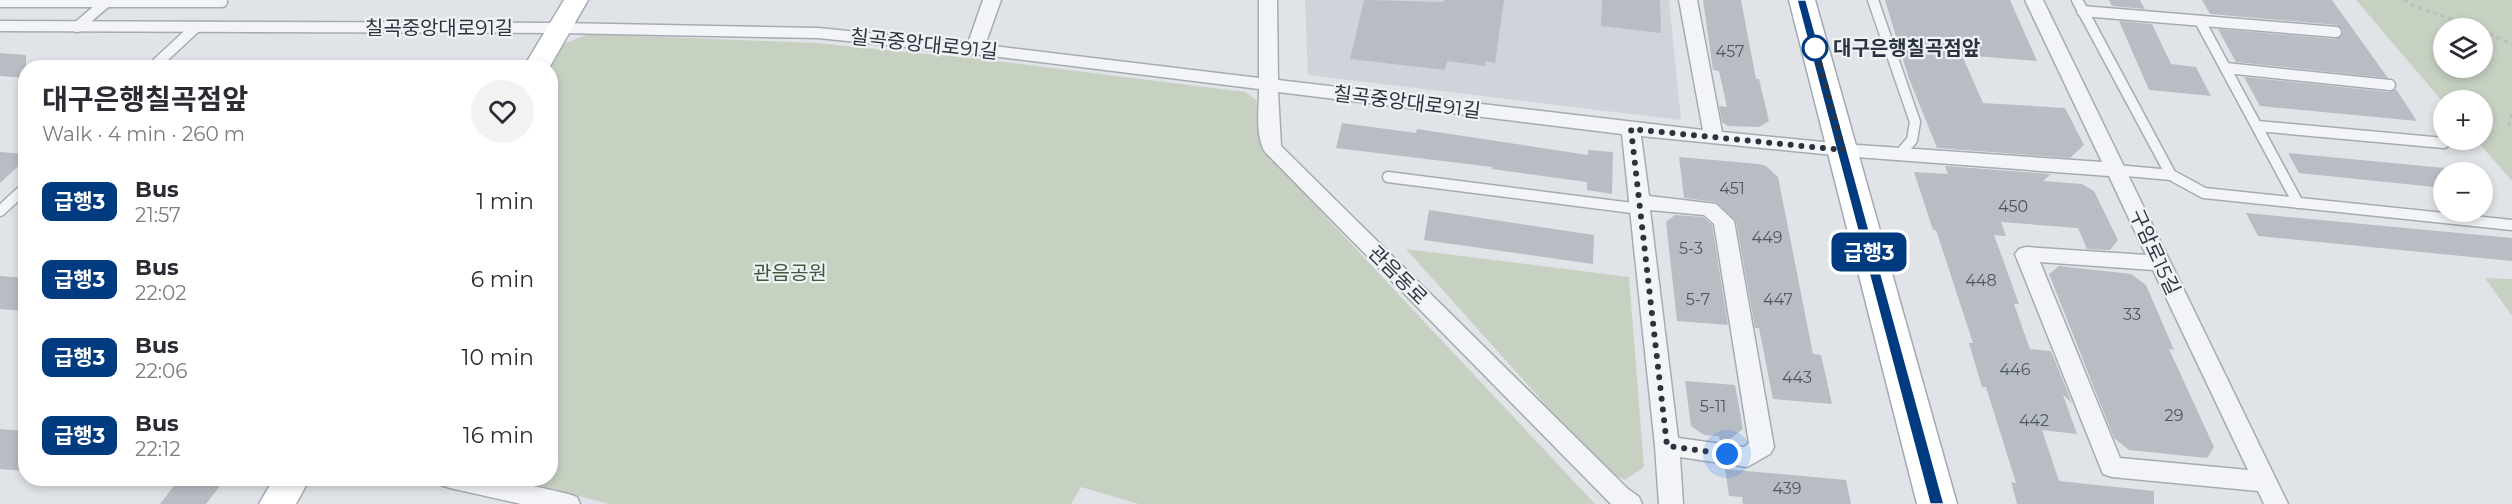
<!DOCTYPE html>
<html lang="en">
<head>
<meta charset="utf-8">
<style>
  :root { --surface:#fff; --page:#f2f2f3; --text:#2b2b33; --muted:#7c7c81 }
  body { margin:0; font-family:Montserrat,"Noto Sans KR",sans-serif; background:var(--page); color:var(--text); height:100vh; display:flex; flex-direction:column; font-size:22px; white-space:nowrap }
  * { box-sizing:border-box; margin:0 }
  p { font-size:20px; color:var(--muted) }
  .icon { flex:none; width:33px; height:33px; fill:none; stroke:currentColor; stroke-width:2; stroke-linecap:round; stroke-linejoin:round }
  .map { position:relative; flex:1; overflow:hidden }
  .panel { position:absolute; left:18px; top:60px; width:540px; height:426px; display:flex; flex-direction:column; background:var(--surface); border-radius:24px; box-shadow:0 3px 9px #0003 }
  .panel>* { flex:none }
  .badge { padding:0 12px; border-radius:9px; font-size:21px; line-height:39px }
  .buttons { position:absolute; left:2433px; top:18px; display:grid; gap:12px }
  .buttons a { display:grid; place-items:center; width:60px; height:60px; border-radius:50%; background:var(--surface); box-shadow:0 3px 9px #0003; font-size:30px }
  .you { position:absolute; width:30px; height:30px; margin:-15px; border:4px solid #fff; border-radius:50%; background:#1a73e8; box-shadow:0 0 0 9px #1a73e833 }
  .map>.badge { position:absolute; translate:-50% -50%; box-shadow:0 0 0 3px #fff }
  .round { display:grid; place-items:center; flex:none; width:63px; height:63px; border-radius:32px; background:var(--page) }
  .headline { display:flex; align-items:center; justify-content:space-between; height:102px; padding:0 24px }
  h1 { font-size:28px; font-weight:700; line-height:45px }
  ul { padding:0; list-style:none }
  li { display:flex; align-items:center; gap:18px; height:78px; padding:0 24px }
  li div { flex:1 }
  li b { display:block; font-size:22px }
  li em { font-style:normal }
  li .badge { min-width:66px; font-weight:700; text-align:center }
  .map>svg:first-child { display:block }
  .built { fill:#cfd3da }
  .green { fill:#c7d1c2; fill-rule:evenodd }
  .building { fill:#b8bdc4 }
  .lines { fill:none; stroke-linecap:round; stroke-linejoin:round }
  .service-casing { stroke:#a6abb2; stroke-width:13 }
  .minor-casing { stroke:#a6abb2; stroke-width:3 }
  .secondary-casing { stroke:#a6abb2; stroke-width:3 }
  .primary-casing { stroke:#a1a9b2; stroke-width:3 }
  .path { stroke:#bbbec3; stroke-width:3; stroke-dasharray:4 4; stroke-linecap:butt }
  .service { stroke:#f3f4f7; stroke-width:10 }
  .minor { fill:#f3f4f7; fill-rule:evenodd }
  .secondary { fill:#fff; fill-rule:evenodd }
  .primary { fill:#fff; fill-rule:evenodd }
  .line { fill:#003b80; stroke:#fff; stroke-width:1.5 }
  .walk { stroke:#2a333e; stroke-width:6; stroke-dasharray:0 10.8 }
  .stop-dot { fill:#fff; stroke:#003b80; stroke-width:3 }
  .labels { text-anchor:middle; stroke-width:4.5; stroke-linejoin:round; paint-order:stroke }
  .number-label { font-size:16px; fill:#4e5660 }
  .street-label { font-size:20px; fill:#2a333e; stroke:#f0f3f6 }
  .stop-label { font-size:20px; font-weight:bold; fill:#2a333e; stroke:#f0f3f6; text-anchor:start }
  .park-label { font-size:20px; fill:#415839; stroke:#f0f3f6 }
</style>
</head>
<body>
<div class="map">
<svg width="2512" height="504" viewBox="0 0 2512 504">
  <rect width="100%" height="100%" fill="#e0e4e8"/>
  <path class="built" d="M1305,0H1669L1681,120L1308,75Z"/>
  <g class="green">
    <path d="M2356,0H2512V181L2476,140H2482V100L2443,102ZM2482,28V68H2444V28Z"/>
    <path d="M589,34L816,43L979,59L1245,92L1256,100L1267,154L1595,504H1139L1081,487L1071,504H609L516,479L550,478L549,67L563,44Z"/>
    <path d="M1406,249L1629,277L1644,467L1625,480L1604,470Z"/>
    <path d="M2485,278L2512,279V316Z"/>
  </g>
  <g class="building">
    <path d="M1364,0L1443,2L1444,0H1504L1495,63L1486,61L1485,66L1447,61L1445,70L1350,59Z"/>
    <path d="M1602,0H1660L1661,33L1601,26Z"/>
    <path d="M1703,0H1741L1756,79H1759L1769,121L1759,127L1728,126L1722,122L1719,106L1727,107L1719,71L1713,70Z"/>
    <path d="M1885,0H2010L2037,61L1962,55L1983,103L2065,108L2084,145L2070,158L1937,148L1908,76Z"/>
    <path d="M2109,0H2140L2145,9L2112,6Z"/>
    <path d="M2202,0H2332L2388,78L2236,62L2218,29L2335,39L2341,36L2343,30L2337,25L2210,14Z"/>
    <path d="M2119,21L2152,24L2171,64L2196,67L2211,96L2149,90Z"/>
    <path d="M0,53L26,55V78L0,76Z"/>
    <path d="M2244,77L2389,92L2396,89L2417,121L2260,106Z"/>
    <path d="M1342,123L1416,133L1417,129L1588,155V150L1613,152L1612,194L1587,190V182L1492,169V167L1336,148Z"/>
    <path d="M0,152L26,154V159L0,183Z"/>
    <path d="M2288,153L2444,168V188L2299,173Z"/>
    <path d="M1679,157L1759,164L1766,166L1778,177L1813,354L1821,355L1832,404L1773,399L1759,328H1755L1736,221L1716,202L1684,198Z"/>
    <path d="M1945,166L2051,174L2043,181L2082,184L2094,191L2118,240L2110,250L2087,249L2078,228L2001,222L2006,236L1994,235L2019,304H2014L2030,349L2051,351L2072,403L2063,395L2077,434L2042,430L2059,481L2154,491V504H2017L2011,482L2016,483L1986,387H1982L1969,343H1973L1936,230H1933L1914,172L1948,174Z"/>
    <path d="M1429,210L1594,235L1593,264L1424,240Z"/>
    <path d="M2246,213L2512,238V261L2258,236Z"/>
    <path d="M1675,215L1703,217L1712,225L1728,325L1677,321L1666,222Z"/>
    <path d="M2059,266L2131,274L2146,285L2174,350L2169,349L2214,447L2207,458L2129,450L2114,438L2049,274Z"/>
    <path d="M0,276L26,278V311L0,309Z"/>
    <path d="M1685,381L1735,385L1743,429L1726,442L1720,441L1719,436L1704,435L1691,426Z"/>
    <path d="M0,429L26,431V471L0,469Z"/>
    <path d="M1725,469L1846,480L1851,504H1743L1742,497L1729,496Z"/>
    <path d="M180,478H226L206,504H160Z"/>
  </g>
  <g class="lines">
    <g class="service-casing">
      <g id="service">
        <path d="M1873,0L1915,122L1912,140L1899,155"/>
        <path d="M2077,0L2171,175"/>
        <path d="M0,2H222"/>
        <path d="M2082,11L2336,32"/>
        <path d="M2200,21L2298,203"/>
        <path d="M77,27L109,0"/>
        <path d="M152,68L195,28"/>
        <path d="M2226,68L2390,85"/>
        <path d="M2257,126L2444,143"/>
        <path d="M2116,170L2171,175L2204,193L2512,225"/>
        <path d="M1388,177L1640,209"/>
        <path d="M0,211L26,187"/>
      </g>
    </g>
    <g class="minor-casing">
      <g id="minor">
        <path d="M983,0H1001L985,45L1259,78V0H1277L1278,80L1703,130L1679,0H1697L1722,132L1843,144L2102,162L2025,0H2043L2288,504H2264L2258,491L2112,477L2103,474L2015,254L2019,249L2026,247L2146,255L2109,176L1843,156L1641,136L1649,196L1716,204L1734,221L1774,447L1770,454L1747,467L1680,457L1683,504H1659L1655,446L1622,134L1278,92L1281,146L1628,489L1639,497L1642,504H1611L1265,152C1255,136 1259,108 1259,89L975,54L818,38L560,33L0,31V21L560,23L818,28L968,43ZM1650,210L1704,215L1714,224L1749,443L1744,447L1678,438ZM2040,262L2153,270L2248,470L2120,458Z"/>
        <path d="M438,478H499L568,494L577,497L580,504H521L450,488L441,485Z"/>
      </g>
    </g>
    <g class="secondary-casing">
      <g id="secondary">
        <path d="M564,0H588L549,68H523Z"/>
        <path d="M274,478H310L296,504H259Z"/>
      </g>
    </g>
    <g class="primary-casing">
      <path id="primary" d="M1789,0H1815L1957,504H1917Z"/>
    </g>
    <g class="path">
      <path d="M2404,0L2414,6L2477,28"/>
      <path d="M2482,31L2512,44"/>
      <path d="M2512,114L2509,124L2512,128"/>
    </g>
    <use href="#service" class="service"/>
    <use href="#minor" class="minor"/>
    <use href="#secondary" class="secondary"/>
    <use href="#primary" class="primary"/>
  </g>
  <path class="line" d="M1797,0H1806L1944,504H1930Z"/>
  <g class="lines">
    <path class="walk" d="M1727,454L1667,446L1631,129L1843,150L1813,40L1815,48"/>
  </g>
  <circle class="stop-dot" cx="1815" cy="48" r="12"/>
  <g class="labels">
    <g class="number-label">
      <text x="1730" y="57">457</text>
      <text x="1732" y="194">451</text>
      <text x="2013" y="212">450</text>
      <text x="1767" y="243">449</text>
      <text x="1691" y="254">5-3</text>
      <text x="1981" y="286">448</text>
      <text x="1698" y="305">5-7</text>
      <text x="1778" y="305">447</text>
      <text x="2132" y="320">33</text>
      <text x="2015" y="375">446</text>
      <text x="1797" y="383">443</text>
      <text x="1713" y="412">5-11</text>
      <text x="2174" y="421">29</text>
      <text x="2034" y="426">442</text>
      <text x="1787" y="494">439</text>
    </g>
    <g class="street-label">
      <text x="439" y="35">칠곡중앙대로91길</text>
      <text transform="translate(924 44) rotate(6)" y="7">칠곡중앙대로91길</text>
      <text transform="translate(1407 102) rotate(7)" y="7">칠곡중앙대로91길</text>
      <text transform="translate(2155 252) rotate(65)" y="7">구암로15길</text>
      <text transform="translate(1398 275) rotate(45)" y="7">관음동로</text>
    </g>
    <g class="stop-label">
      <text x="1833" y="55">대구은행칠곡점앞</text>
    </g>
    <g class="park-label">
      <text x="790" y="280">관음공원</text>
    </g>
  </g>
</svg>
<div class="buttons">
<a><svg class="icon" aria-label="layers" viewBox="0 0 24 24"><path d="M12 4l9 5-9 5-9-5zM3 14l9 5 9-5"/></svg></a>
<a>+</a>
<a>−</a>
</div>
<div class="you" style="left:1727px;top:454px"></div>
<b class="badge" style="left:1869px;top:252px;background:#003b80;color:#fff">급행3</b>
<section class="panel">
<div class="headline"><div><h1>대구은행칠곡점앞</h1><p>Walk · 4 min · 260 m</p></div><a class="round"><svg class="icon" aria-label="heart" viewBox="0 0 24 24"><path d="M12 20l-8-8c-3-5 5-10 8-4 3-6 11-1 8 4z"/></svg></a></div>
<ul>
<li><span class="badge" style="background:#003b80;color:#fff">급행3</span><div><b>Bus</b><p>21:57</p></div><em>1 min</em></li>
<li><span class="badge" style="background:#003b80;color:#fff">급행3</span><div><b>Bus</b><p>22:02</p></div><em>6 min</em></li>
<li><span class="badge" style="background:#003b80;color:#fff">급행3</span><div><b>Bus</b><p>22:06</p></div><em>10 min</em></li>
<li><span class="badge" style="background:#003b80;color:#fff">급행3</span><div><b>Bus</b><p>22:12</p></div><em>16 min</em></li>
</ul>
</section>
</div>
</body>
</html>
